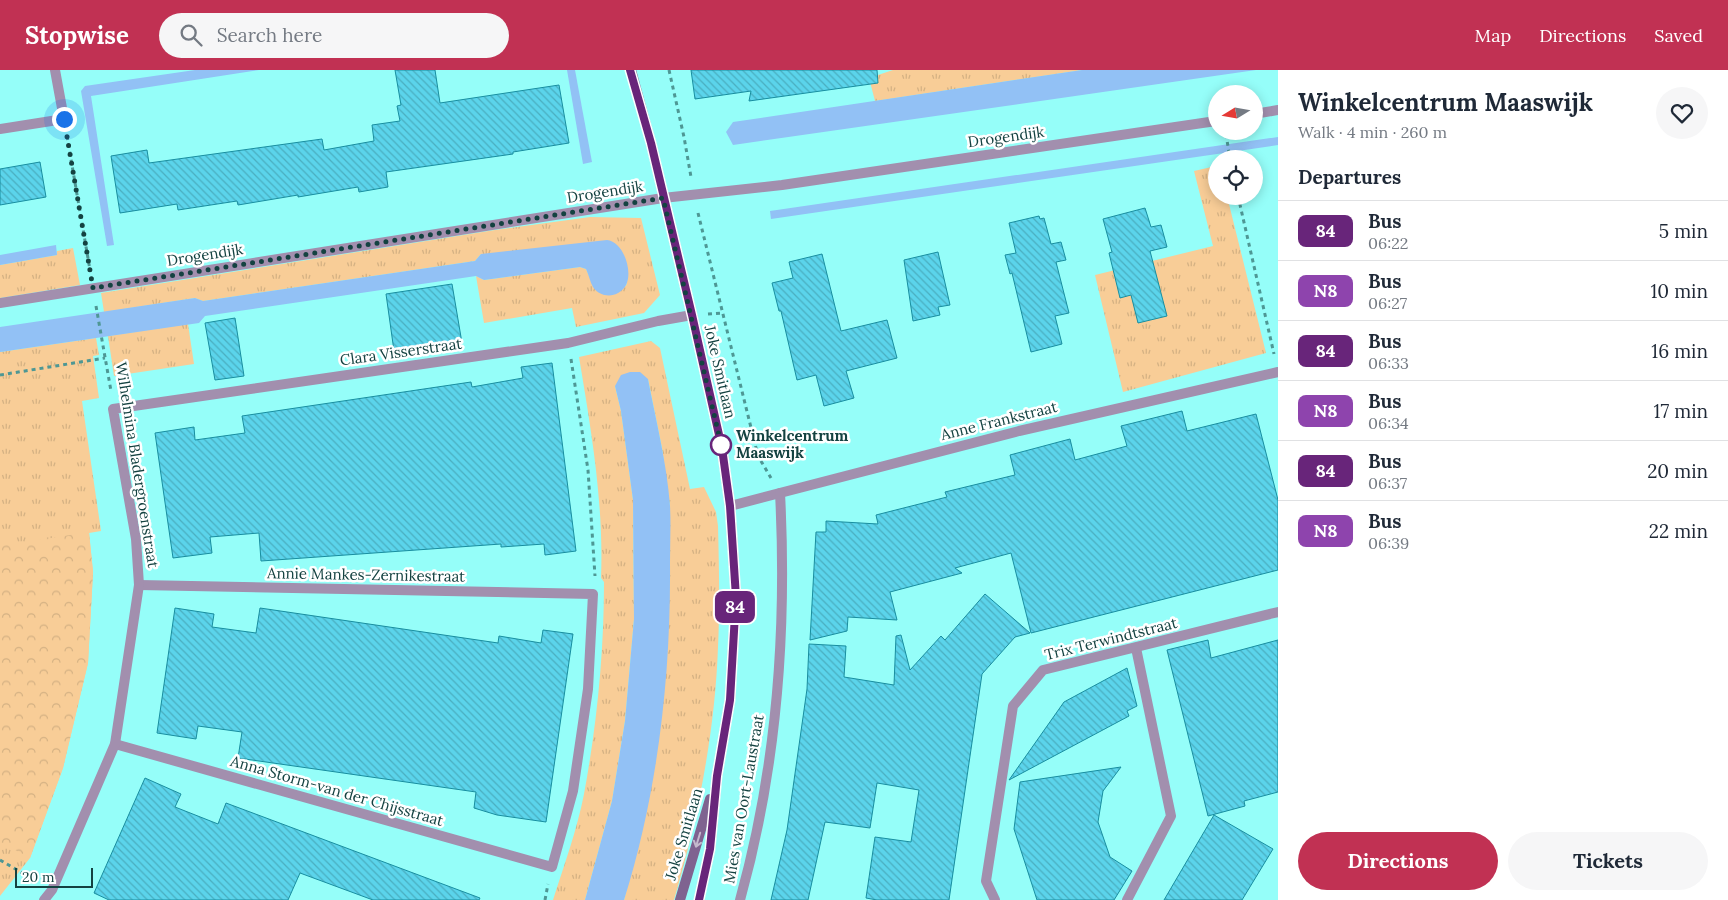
<!DOCTYPE html>
<html lang="en">
<head>
<meta charset="utf-8">
<style>
  :root { --surface:#fff; --page:#f6f6f7; --text:#1f2937; --muted:#747a83; --line:#e0e1e3; --accent:#c13153 }
  body { margin:0; font-family:Lora,serif; background:var(--page); color:var(--text); height:100vh; display:flex; flex-direction:column; font-size:19px; white-space:nowrap }
  * { box-sizing:border-box; margin:0 }
  p { font-size:16px; color:var(--muted) }
  .icon { flex:none; width:28px; height:28px; fill:none; stroke:currentColor; stroke-width:2; stroke-linecap:round; stroke-linejoin:round }
  .map { position:relative; flex:1; overflow:hidden }
  .drawer { display:flex; flex-direction:column; background:var(--surface); width:450px }
  .drawer>* { flex:none }
  .badge { padding:0 10px; border-radius:8px; font-size:18px; line-height:32px }
  .needle { width:32px; rotate:259deg }
  .fabs { position:absolute; left:1208px; top:15px; display:grid; gap:10px }
  .fabs a { display:grid; place-items:center; width:55px; height:55px; border-radius:50%; background:var(--surface); box-shadow:0 2px 12px #0003; font-size:25px }
  .scale { position:absolute; left:15px; bottom:12px; width:78px; box-sizing:border-box; padding-left:5px; border:2px solid #144241; border-top:0; font-size:14px; line-height:18px; white-space:nowrap; color:#144241; -webkit-text-stroke:4px #fff; paint-order:stroke }
  .you { position:absolute; width:25px; height:25px; margin:-12px; border:4px solid #fff; border-radius:50%; background:#1a73e8; box-shadow:0 0 0 8px #1a73e833 }
  .map>.badge { position:absolute; translate:-50% -50%; box-shadow:0 0 0 2px #fff }
  h2 { padding:0 20px; font-size:19px; line-height:45px }
  .round { display:grid; place-items:center; flex:none; width:52px; height:52px; border-radius:26px; background:var(--page) }
  .summary { display:flex; align-items:center; justify-content:space-between; height:85px; padding:0 20px }
  h1 { font-size:24px; font-weight:800; line-height:38px }
  .action { display:flex; gap:10px; margin-top:auto; padding:10px 20px }
  .action a { flex:1; height:58px; border-radius:30px; background:var(--accent); color:#fff; font-size:20px; font-weight:800; line-height:58px; text-align:center }
  .action a+a { background:var(--page); color:var(--text) }
  ul { padding:0; list-style:none }
  li { display:flex; align-items:center; gap:15px; height:60px; padding:0 20px; border-top:1px solid var(--line) }
  li div { flex:1 }
  li b { display:block; font-size:19px }
  li em { font-style:normal }
  li .badge { min-width:55px; font-weight:700; text-align:center }
  header { display:flex; align-items:center; gap:30px; box-sizing:border-box; height:70px; padding:0 25px; background:var(--accent); color:#fff }
  header strong { font-size:24px }
  nav { display:flex; gap:28px; margin-inline-start:auto; font-size:18px }
  .search { width:350px; height:45px; background:var(--page); display:flex; align-items:center; gap:12px; box-sizing:border-box; padding:0 18px; border-radius:28px; color:var(--muted); font-size:19px }
  main { display:flex; flex:1; min-height:0 }
  .map>svg:first-child { display:block }
  .grass { fill:url(#grass-tufts) }
  .park { fill:url(#park-crowns) }
  .water { fill:#92c1f5 }
  .building { fill:url(#building-back-hatch); stroke:#188ea0 }
  .lines { fill:none; stroke-linecap:round; stroke-linejoin:round }
  .path { stroke:#4e9794; stroke-width:3; stroke-dasharray:4 4; stroke-linecap:butt }
  .street { stroke:#a28fae; stroke-width:10 }
  .secondary { stroke:#7f6390; stroke-width:10 }
  .oneway { stroke:#c5b9cd }
  .line-casing { stroke:#fff; stroke-width:11 }
  .line { stroke:#68257a; stroke-width:8 }
  .walk { stroke:#144241; stroke-width:5; stroke-dasharray:0 9 }
  .stop-dot { fill:#fff; stroke:#68257a; stroke-width:2.5 }
  .labels { text-anchor:middle; stroke-width:5; stroke-linejoin:round; paint-order:stroke }
  .street-label { font-size:15px; fill:#144241; stroke:#fff }
  .stop-label { font-size:15px; font-weight:bold; fill:#144241; stroke:#fff; text-anchor:start }
</style>
</head>
<body>
<header>
<strong>Stopwise</strong>
<div class="search"><svg class="icon" aria-label="search" viewBox="0 0 24 24"><circle cx="10" cy="10" r="6"/><path d="M15 15l6 6"/></svg>Search here</div>
<nav><a>Map</a><a>Directions</a><a>Saved</a></nav>
</header>
<main>
<div class="map">
<svg width="1278" height="830" viewBox="0 0 1278 830">
  <defs>
    <pattern id="grass-tufts" width="24" height="20" patternUnits="userSpaceOnUse" patternTransform="scale(1.25)"><rect width="24" height="20" fill="#f8cd97"/><path d="M3 7l-1-3M5 7V3M7 7l1-3M15 17l-1-3M17 17v-4M19 17l1-3" fill="none" stroke="#d4b183"/></pattern>
    <pattern id="park-crowns" width="20" height="18" patternUnits="userSpaceOnUse" patternTransform="scale(1.25)"><rect width="20" height="18" fill="#f8cd97"/><path d="M2 6a3 3 0 1 1 6 0M12 15a3 3 0 1 1 6 0" fill="none" stroke="#d4b183"/></pattern>
    <pattern id="building-back-hatch" width="6" height="6" patternUnits="userSpaceOnUse" patternTransform="scale(1.25)"><rect width="6" height="6" fill="#5bd4eb"/><path d="M-1 5l2 2M0 0l6 6M5-1l2 2" fill="none" stroke="#4aaec0"/></pattern>
  </defs>
  <rect width="100%" height="100%" fill="#95fef9"/>
  <g class="grass">
    <path d="M893,0H1082L875,31L869,8Z"/>
    <path d="M1216,96V126H1227L1266,283L1123,322L1095,205L1213,176L1194,101Z"/>
    <path d="M590,147L641,148L660,225L644,243L576,257L572,238L484,253L476,206L484,210L580,197L586,199L589,206L626,216L628,206L626,192L481,184L475,191L203,231L195,228L104,242L101,223L495,160Z"/>
    <path d="M73,178L80,215L0,228V195L57,185V181Z"/>
    <path d="M188,254L194,294L114,306L108,266Z"/>
    <path d="M96,268L99,285L93,286L99,328L82,331L101,461L89,463L93,502L88,593L63,698L30,788L0,826V282Z"/>
    <path d="M651,271L660,278L690,419L704,417L716,442L718,456C719,496 720,536 718,577C715,662 698,748 674,830H624L645,747L670,436L662,378L648,309L615,316L621,341L633,430L634,549L625,651L612,731L585,830H553C564,795 577,760 584,724C597,654 604,583 604,512L601,508C604,434 591,359 579,287Z"/>
  </g>
  <path class="park" d="M89,462L93,502L88,593L63,698L30,788L0,772V476Z"/>
  <g class="water">
    <path d="M195,0H259L91,26L114,175L107,176L81,21L85,16Z"/>
    <path d="M567,0H575L592,92L583,94Z"/>
    <path d="M1082,0H1256L733,75L726,62L733,52Z"/>
    <path d="M1278,67V75L771,149L770,141Z"/>
    <path d="M607,170C624,172 633,202 626,215C619,228 601,229 593,217C590,212 589,205 586,199L580,197L484,210L476,206L205,246L199,253L0,282V257L195,228L203,231L475,191L481,184Z"/>
    <path d="M56,175L57,185L0,195V185Z"/>
    <path d="M630,302H640L648,309C656,351 667,394 670,436C671,455 670,474 670,493C671,605 658,722 624,830H585L612,731L625,651L634,549L633,430L621,341L615,316L621,305Z"/>
  </g>
  <g class="building">
    <path d="M395,0H435L440,33L559,15L569,73L513,82V84L386,102L388,117L359,122L358,117L298,127V125L238,135L237,131L178,140L177,134L120,143L111,86L147,80L149,93L322,69L324,80L374,71L372,55L400,51L397,36L401,35Z"/>
    <path d="M691,0H877L878,13L749,31L751,21L695,29Z"/>
    <path d="M40,92L46,127L0,135V99Z"/>
    <path d="M1145,138L1151,157L1161,155L1167,177L1150,181L1167,246L1138,253L1131,225L1120,228L1109,183L1112,182L1103,149Z"/>
    <path d="M1039,146L1040,149L1044,148L1051,174L1061,172L1066,190L1056,192L1069,243L1055,246L1062,274L1031,282L1012,203L1010,204L1005,185L1016,183L1009,153Z"/>
    <path d="M938,182L950,235L938,237L940,245L913,251L904,190Z"/>
    <path d="M822,184L841,261L887,250L897,288L846,301L854,328L824,336L816,305L797,310L781,241H779L772,213L793,208L789,192Z"/>
    <path d="M452,214L462,273L437,277L436,275L394,281L386,224Z"/>
    <path d="M235,248L244,306L215,310L205,253Z"/>
    <path d="M552,293L576,481L545,485L544,474L501,477V474L261,491L259,463L210,467L212,483L173,488L155,363L194,357L195,370L245,363L242,346L471,312L472,317L523,308L521,297Z"/>
    <path d="M1182,341L1187,361L1256,344L1278,430V500L1031,563L1011,483L955,498L962,503L890,522L897,550L848,547L847,561L810,570L816,462H826V451L878,454L876,445L947,427L945,422L1015,405L1010,385L1070,369L1075,390L1127,376L1121,356Z"/>
    <path d="M985,524L1030,563L1015,567L982,604L949,830H877L866,828L875,767L911,772L919,720L877,713L870,758L825,752L808,830H771L787,760L807,619L809,574L846,576L844,607L894,615L896,566L901,565L910,600L941,566L945,570Z"/>
    <path d="M175,538L214,544L212,557L256,563L260,538L498,573L499,566L541,573L543,560L573,564L546,752L497,745L474,738L476,722L238,688L242,662L198,656L196,669L157,663Z"/>
    <path d="M1208,570L1211,588L1278,570V722L1244,731L1245,736L1208,746L1167,580Z"/>
    <path d="M1127,598L1137,636L1127,641L1129,646L1009,710L1064,632Z"/>
    <path d="M1121,697L1103,721L1098,752L1110,787L1132,801L1114,830H1037L1014,759L1020,712Z"/>
    <path d="M145,708L181,724L175,737L218,754L226,733L480,828L479,830H373L300,803L288,830H109L94,823Z"/>
    <path d="M1214,745L1273,779L1242,830H1164Z"/>
  </g>
  <g class="lines">
    <g class="path">
      <path d="M669,0L684,67L691,107"/>
      <path d="M1226,64L1230,89"/>
      <path d="M67,66L90,200"/>
      <path d="M1238,126L1274,284"/>
      <path d="M698,143L758,386L771,408"/>
      <path d="M96,236L111,321"/>
      <path d="M708,244L723,243"/>
      <path d="M571,289L588,400L595,506"/>
      <path d="M0,305L105,288"/>
      <path d="M0,790L36,811"/>
      <path d="M545,830L548,814"/>
    </g>
    <g class="street">
      <path d="M1254,44L1278,40"/>
      <path d="M0,59L64,49L55,0"/>
      <path d="M0,233L663,128L782,115L1216,51"/>
      <path d="M730,436L1019,361L1278,302"/>
      <path d="M115,674L552,797L573,721L588,619L593,524L139,515"/>
      <path d="M44,830L52,820L115,674L139,515L136,469L113,339L568,273L658,251L692,245"/>
      <path d="M740,830C777,698 787,559 780,423"/>
      <path d="M995,830L986,811L1013,636L1043,600L1278,542"/>
      <path d="M1127,830L1171,746L1136,578"/>
    </g>
    <g class="secondary">
      <path d="M631,0L651,73L692,245L722,378L730,436L736,527L730,630L717,706L710,779L699,830"/>
      <path d="M680,830L710,729"/>
    </g>
  </g>
  <defs><path id="oneway-shaft" d="M-6 0H5M1.5-3L5.5 0L1.5 3" fill="none" stroke-width="1.6" stroke-linecap="round" stroke-linejoin="round" transform="scale(1.25)"/></defs>
  <use class="oneway" href="#oneway-shaft" transform="translate(698 770) rotate(107)"/>
  <g class="lines">
    <g class="line-casing">
      <path id="line" d="M630,0L651,73L692,245L722,378L730,436L736,527L730,630L717,706L710,779L699,830"/>
    </g>
    <use href="#line" class="line"/>
    <path class="walk" d="M64,49L93,218L663,128L722,378L721,375"/>
  </g>
  <circle class="stop-dot" cx="721" cy="375" r="10"/>
  <g class="labels">
    <g class="street-label">
      <text transform="translate(1006 67) rotate(-8)" y="5">Drogendijk</text>
      <text transform="translate(605 122) rotate(-9)" y="5">Drogendijk</text>
      <text transform="translate(205 185) rotate(-9)" y="5">Drogendijk</text>
      <text transform="translate(401 282) rotate(-8)" y="5">Clara Visserstraat</text>
      <text transform="translate(720 302) rotate(77)" y="5">Joke Smitlaan</text>
      <text transform="translate(999 351) rotate(-14)" y="5">Anne Frankstraat</text>
      <text transform="translate(137 395) rotate(81)" y="5">Wilhelmina Bladergroenstraat</text>
      <text transform="translate(366 505) rotate(1)" y="5">Annie Mankes-Zernikestraat</text>
      <text transform="translate(1111 569) rotate(-14)" y="5">Trix Terwindtstraat</text>
      <text transform="translate(337 721) rotate(16)" y="5">Anna Storm-van der Chijsstraat</text>
      <text transform="translate(744 729) rotate(-80)" y="5">Mies van Oort-Laustraat</text>
      <text transform="translate(684 764) rotate(-73)" y="5">Joke Smitlaan</text>
    </g>
    <g class="stop-label">
      <text x="736" y="371">Winkelcentrum<tspan x="736" dy="17">Maaswijk</tspan></text>
    </g>
  </g>
</svg>
<div class="fabs">
<a><svg class="needle" viewBox="-14 -14 28 28"><path d="M0-13l5 13h-10z" fill="#e53935"/><path d="M0 13l5-13h-10z" fill="#747a83"/></svg></a>
<a><svg class="icon" aria-label="locate" viewBox="0 0 24 24"><circle cx="12" cy="12" r="6"/><path d="M12 2v4M12 18v4M2 12h4M18 12h4"/></svg></a>
</div>
<div class="scale">20 m</div>
<div class="you" style="left:64px;top:49px"></div>
<b class="badge" style="left:735px;top:537px;background:#68257a;color:#fff">84</b>
</div>
<section class="drawer">
<div class="summary"><div><h1>Winkelcentrum Maaswijk</h1><p>Walk · 4 min · 260 m</p></div><a class="round"><svg class="icon" aria-label="heart" viewBox="0 0 24 24"><path d="M12 20l-8-8c-3-5 5-10 8-4 3-6 11-1 8 4z"/></svg></a></div>
<h2>Departures</h2>
<ul>
<li><span class="badge" style="background:#68257a;color:#fff">84</span><div><b>Bus</b><p>06:22</p></div><em>5 min</em></li>
<li><span class="badge" style="background:#8e44ad;color:#fff">N8</span><div><b>Bus</b><p>06:27</p></div><em>10 min</em></li>
<li><span class="badge" style="background:#68257a;color:#fff">84</span><div><b>Bus</b><p>06:33</p></div><em>16 min</em></li>
<li><span class="badge" style="background:#8e44ad;color:#fff">N8</span><div><b>Bus</b><p>06:34</p></div><em>17 min</em></li>
<li><span class="badge" style="background:#68257a;color:#fff">84</span><div><b>Bus</b><p>06:37</p></div><em>20 min</em></li>
<li><span class="badge" style="background:#8e44ad;color:#fff">N8</span><div><b>Bus</b><p>06:39</p></div><em>22 min</em></li>
</ul>
<div class="action"><a>Directions</a><a>Tickets</a></div>
</section>
</main>
</body>
</html>
